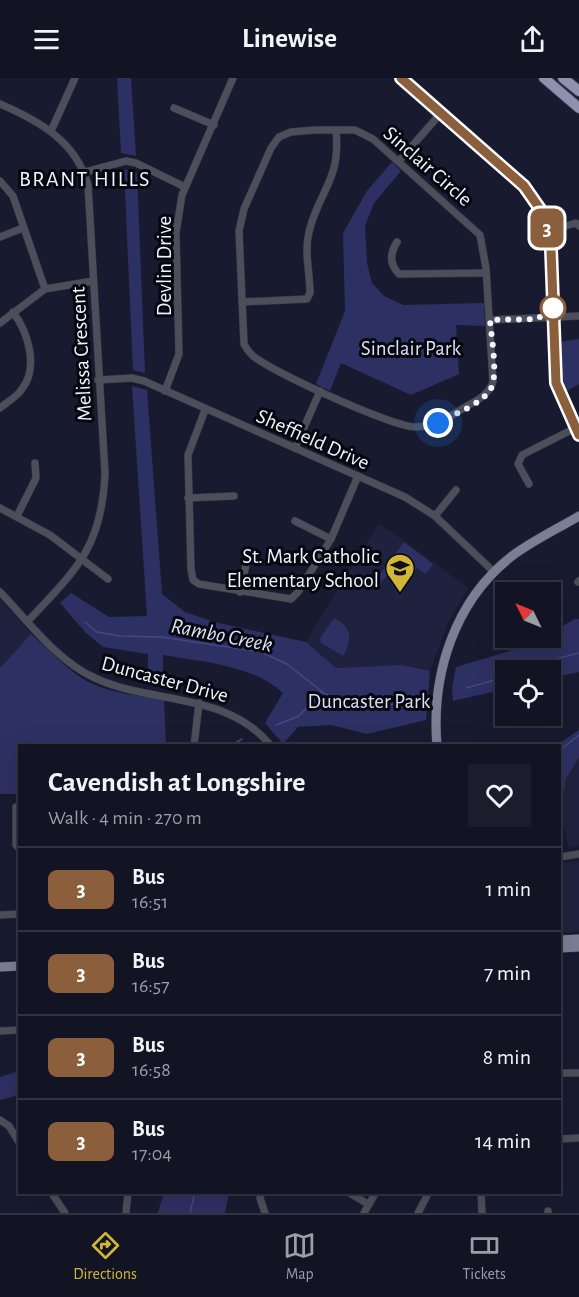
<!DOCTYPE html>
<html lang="en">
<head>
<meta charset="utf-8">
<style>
  :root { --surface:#121424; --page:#1b1d2c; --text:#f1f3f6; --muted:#9c9ea6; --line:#313341; --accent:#d1b736 }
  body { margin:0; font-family:"Alegreya Sans",sans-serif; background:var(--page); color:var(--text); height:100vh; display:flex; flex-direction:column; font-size:22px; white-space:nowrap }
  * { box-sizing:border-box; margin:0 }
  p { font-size:20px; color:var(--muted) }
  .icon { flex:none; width:33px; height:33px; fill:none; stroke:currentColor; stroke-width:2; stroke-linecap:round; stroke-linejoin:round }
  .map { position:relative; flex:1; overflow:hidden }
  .drawer { position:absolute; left:18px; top:666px; width:543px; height:450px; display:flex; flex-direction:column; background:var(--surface); border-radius:0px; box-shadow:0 6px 24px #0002,0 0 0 2px var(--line) }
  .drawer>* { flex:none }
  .badge { padding:0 12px; border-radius:9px; font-size:21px; line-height:39px }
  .needle { width:39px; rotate:313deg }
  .buttons { position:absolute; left:495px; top:504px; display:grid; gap:12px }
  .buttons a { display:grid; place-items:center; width:66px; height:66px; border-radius:0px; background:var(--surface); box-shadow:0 6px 24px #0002,0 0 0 2px var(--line); font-size:30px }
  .you { position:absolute; width:30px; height:30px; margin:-15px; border:4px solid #fff; border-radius:50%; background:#1a73e8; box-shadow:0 0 0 9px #1a73e833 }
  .map>.badge { position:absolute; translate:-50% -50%; box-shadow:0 0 0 3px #fff }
  .round { display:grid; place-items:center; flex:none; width:63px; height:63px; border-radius:0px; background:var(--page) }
  .overview { display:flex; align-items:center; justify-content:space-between; height:102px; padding:0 30px }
  h1 { font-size:28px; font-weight:700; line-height:45px }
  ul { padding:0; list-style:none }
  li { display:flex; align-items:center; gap:18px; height:84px; padding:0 30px; border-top:2px solid var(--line) }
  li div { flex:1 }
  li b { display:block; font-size:22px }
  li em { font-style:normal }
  li .badge { min-width:66px; font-weight:700; text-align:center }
  header { display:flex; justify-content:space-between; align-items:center; height:78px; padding:0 30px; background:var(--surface); font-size:27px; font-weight:700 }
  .dock { display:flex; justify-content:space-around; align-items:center; height:84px; border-top:2px solid var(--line); background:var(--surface); font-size:16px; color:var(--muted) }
  .dock a { display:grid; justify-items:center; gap:3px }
  .dock .on { color:var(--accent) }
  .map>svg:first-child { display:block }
  .built { fill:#1f223e }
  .green { fill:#2d3062 }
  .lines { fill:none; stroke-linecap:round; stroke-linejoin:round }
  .stream { stroke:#424789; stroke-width:1.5 }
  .minor-casing { stroke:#323549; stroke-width:8 }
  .major-casing { stroke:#323549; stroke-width:10 }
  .highway-casing { stroke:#323549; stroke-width:12 }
  .minor { stroke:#4c4e59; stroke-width:7 }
  .major { stroke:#7b7f96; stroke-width:9 }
  .highway { stroke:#8d92ae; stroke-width:10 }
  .line-casing { stroke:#fff; stroke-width:14 }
  .line { stroke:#8b5e3c; stroke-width:9 }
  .walk { stroke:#f2f3fd; stroke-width:6; stroke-dasharray:0 10.8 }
  .stop-dot { fill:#fff; stroke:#8b5e3c; stroke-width:3 }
  .labels { text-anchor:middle; stroke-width:6; stroke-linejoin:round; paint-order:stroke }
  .street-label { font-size:21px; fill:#f2f3fd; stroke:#06070f }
  .park-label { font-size:21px; fill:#dbdff3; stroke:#06070f }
  .poi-label { font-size:21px; fill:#f2f3fd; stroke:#06070f; text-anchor:end }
  .neighbourhood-label { font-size:22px; letter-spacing:1.5px; fill:#f2f3fd; stroke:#06070f }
  .water-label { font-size:22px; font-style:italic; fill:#dfe2f6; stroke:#06070f }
</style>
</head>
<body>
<header><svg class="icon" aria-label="menu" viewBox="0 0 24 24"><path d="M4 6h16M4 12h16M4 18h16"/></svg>Linewise<svg class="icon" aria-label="share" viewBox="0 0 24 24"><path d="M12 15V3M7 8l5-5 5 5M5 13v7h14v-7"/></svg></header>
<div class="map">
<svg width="579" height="1135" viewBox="0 0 579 1135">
  <rect width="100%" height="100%" fill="#181b30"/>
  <g class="built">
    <path d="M379,445L468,510L448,544L430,593L402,587L336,590L306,564Z"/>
    <path d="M0,521L31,556L0,590Z"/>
    <path d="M579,679V767L569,770L560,734V718L565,711V703Z"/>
    <path d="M579,783V854L560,855V785Z"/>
  </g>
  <g class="green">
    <path d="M117,0H131L136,78L121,75Z"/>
    <path d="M392,84L401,93L374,125L365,148L367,185L372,205L384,218L403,227L484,225L485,248L456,247L459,296L411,317L341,285L330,313L316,306L345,233L343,155L367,113Z"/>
    <path d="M124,91L137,95L145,295L133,292Z"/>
    <path d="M579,261V306L566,313L562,303L560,264Z"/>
    <path d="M132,308L147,312L162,516L185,534L214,544L306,564L336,590L402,587L430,593L426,642L367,656L331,647L298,649L283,666L265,645L283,615C253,587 203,584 163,577V608L148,605V576L103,569L85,554L60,525L71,515L109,539L147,538Z"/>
    <path d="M404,464L433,486L426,496L417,490L403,509L400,507L401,501L393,494L389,498L387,497L377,510L372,507Z"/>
    <path d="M334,540C353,550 352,561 343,578L321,565L320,560Z"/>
    <path d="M575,541H579V594L551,600L550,592H506L505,611L453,623L452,610L456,589L523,569L540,560H550L551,554Z"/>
    <path d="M31,556C46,569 61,585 77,597C102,615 135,617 164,621L166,667L20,668L19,716H0V590Z"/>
    <path d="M579,652V679L565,703V711L560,718L557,667Z"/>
    <path d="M19,993V1017L0,1022V999Z"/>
    <path d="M164,1114H229V1115L225,1135H158Z"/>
  </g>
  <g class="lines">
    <g class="stream">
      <path d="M85,544L97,554L120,558L161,559L261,574L287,586L325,616L348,625L390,627L415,620"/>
      <path d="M529,592L552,582L579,575"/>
      <path d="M466,610L506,599"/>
      <path d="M276,647L299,638L322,613"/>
      <path d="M230,668L242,661"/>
      <path d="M560,672L579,657"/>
      <path d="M190,1135L195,1114"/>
    </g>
    <g class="minor-casing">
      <g id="minor">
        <path d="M401,0L524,108L540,131L551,171L557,305L579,357"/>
        <path d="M0,26C39,43 76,63 88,107L105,395C102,469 77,491 28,543"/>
        <path d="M174,30L214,47"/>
        <path d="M315,52H355L373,61L480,157L486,190L493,304C489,316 478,322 467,328C451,338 435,348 416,349C395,350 269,293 252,277C249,274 246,270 244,266L239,153L244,131L271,70L279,59L291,54Z"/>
        <path d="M51,53L75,0"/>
        <path d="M399,83L441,35"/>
        <path d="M85,94L126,83L136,85L185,109"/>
        <path d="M0,103L13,118L45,211"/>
        <path d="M548,153L576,145L579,148"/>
        <path d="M0,159L23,150"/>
        <path d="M397,164C390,175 389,186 399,196L486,195"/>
        <path d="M242,224L307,221L310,215C310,195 304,174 309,154C319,112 341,103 336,52"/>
        <path d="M490,242L579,238"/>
        <path d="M0,245L45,211L93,203"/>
        <path d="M98,302L132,300L144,303L405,419L435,438L494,494"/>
        <path d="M165,313L179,276L176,155L182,117L233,0"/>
        <path d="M0,330C7,324 17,319 22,311C39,289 28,254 13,234"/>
        <path d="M205,332L188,377L191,491L193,502L199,506L291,521L298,514L331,461L358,398"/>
        <path d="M295,370L320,313"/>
        <path d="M529,406L518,386L522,377L579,348"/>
        <path d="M188,420L234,418"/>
        <path d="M0,430L50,457L108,501"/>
        <path d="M17,438L36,400L35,385"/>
        <path d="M435,438L456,412"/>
        <path d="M295,443L331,461"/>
        <path d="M578,504L579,503"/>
        <path d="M0,514C28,543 57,583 95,600C153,627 227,613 271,668"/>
        <path d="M240,514L246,487"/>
        <path d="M194,668L199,625"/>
        <path d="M16,729V767L20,771"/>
        <path d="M560,779L579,776"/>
        <path d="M0,837L20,836"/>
        <path d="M0,953L20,952"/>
        <path d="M560,995H579"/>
        <path d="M0,1042L9,1048L20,1066"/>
        <path d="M560,1061L579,1060"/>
        <path d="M51,1114L65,1135"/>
        <path d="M261,1114L260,1120L265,1135"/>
        <path d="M348,1114L368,1126"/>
        <path d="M481,1114L482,1135"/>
        <path d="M548,1133V1135"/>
        <path d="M126,1135L128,1114"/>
        <path d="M364,1135L376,1114"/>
        <path d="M418,1135L429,1114"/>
      </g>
    </g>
    <g class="major-casing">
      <g id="major">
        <path d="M437,668C431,597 454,523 512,478C532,463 557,451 579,438"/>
        <path d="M560,862L579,861"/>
        <path d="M560,870L579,869"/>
        <path d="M0,889L20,888"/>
      </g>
    </g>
    <g class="highway-casing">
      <g id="highway">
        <path d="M544,0L579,30"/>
        <path d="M563,0L579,13"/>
      </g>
    </g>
    <use href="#minor" class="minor"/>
    <use href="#major" class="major"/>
    <use href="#highway" class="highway"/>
  </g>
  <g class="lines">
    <g class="line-casing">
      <path id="line" d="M401,0L524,108L540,131L551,171L556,305L579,357"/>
    </g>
    <use href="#line" class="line"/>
    <path class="walk" d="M438,345C454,336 480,327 490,312C499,300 491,257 490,242L537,241L553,230"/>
  </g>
  <defs>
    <g id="school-pin" transform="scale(1.5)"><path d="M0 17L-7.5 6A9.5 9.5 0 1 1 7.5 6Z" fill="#d1b736" stroke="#06070f"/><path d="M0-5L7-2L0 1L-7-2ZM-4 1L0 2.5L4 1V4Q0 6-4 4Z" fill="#111"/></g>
  </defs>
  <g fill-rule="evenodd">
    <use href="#school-pin" x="400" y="490"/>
  </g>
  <circle class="stop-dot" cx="553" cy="230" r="12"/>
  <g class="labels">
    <g class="street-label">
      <text transform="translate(428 88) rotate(41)" y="7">Sinclair Circle</text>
      <text transform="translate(164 188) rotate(-90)" y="7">Devlin Drive</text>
      <text transform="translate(81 276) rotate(-93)" y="7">Melissa Crescent</text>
      <text transform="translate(313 361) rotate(24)" y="7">Sheffield Drive</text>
      <text transform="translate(165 601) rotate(15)" y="7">Duncaster Drive</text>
    </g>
    <g class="park-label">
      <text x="411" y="277">Sinclair Park</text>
      <text x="369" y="630">Duncaster Park</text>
    </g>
    <g class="poi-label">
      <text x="379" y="485">St. Mark Catholic<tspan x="379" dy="24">Elementary School</tspan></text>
    </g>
    <g class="neighbourhood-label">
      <text x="85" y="108">BRANT HILLS</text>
    </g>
    <g class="water-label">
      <text transform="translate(222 556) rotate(11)" y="8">Rambo Creek</text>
    </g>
  </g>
</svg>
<div class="buttons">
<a><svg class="needle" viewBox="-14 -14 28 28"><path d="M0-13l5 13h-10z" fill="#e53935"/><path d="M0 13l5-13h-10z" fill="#9c9ea6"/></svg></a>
<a><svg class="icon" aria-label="locate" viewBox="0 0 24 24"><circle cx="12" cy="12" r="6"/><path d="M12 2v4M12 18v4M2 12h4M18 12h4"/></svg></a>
</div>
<div class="you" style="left:438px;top:345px"></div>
<b class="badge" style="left:547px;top:150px;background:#8b5e3c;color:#fff">3</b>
<section class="drawer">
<div class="overview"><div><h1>Cavendish at Longshire</h1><p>Walk · 4 min · 270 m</p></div><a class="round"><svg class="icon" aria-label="heart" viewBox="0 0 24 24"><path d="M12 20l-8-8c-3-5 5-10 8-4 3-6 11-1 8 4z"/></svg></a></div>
<ul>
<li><span class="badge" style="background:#8b5e3c;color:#fff">3</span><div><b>Bus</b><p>16:51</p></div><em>1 min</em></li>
<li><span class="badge" style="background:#8b5e3c;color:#fff">3</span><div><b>Bus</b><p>16:57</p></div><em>7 min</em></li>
<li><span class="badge" style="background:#8b5e3c;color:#fff">3</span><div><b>Bus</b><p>16:58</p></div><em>8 min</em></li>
<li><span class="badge" style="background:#8b5e3c;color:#fff">3</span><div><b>Bus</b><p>17:04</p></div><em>14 min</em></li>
</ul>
</section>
</div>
<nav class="dock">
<a class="on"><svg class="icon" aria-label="directions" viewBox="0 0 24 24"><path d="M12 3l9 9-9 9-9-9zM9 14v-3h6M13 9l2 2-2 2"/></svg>Directions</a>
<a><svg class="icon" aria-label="map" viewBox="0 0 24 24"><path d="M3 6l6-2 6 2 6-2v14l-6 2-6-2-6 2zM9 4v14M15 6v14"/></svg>Map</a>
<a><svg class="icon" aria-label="tickets" viewBox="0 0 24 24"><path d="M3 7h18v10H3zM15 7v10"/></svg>Tickets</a>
</nav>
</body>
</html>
